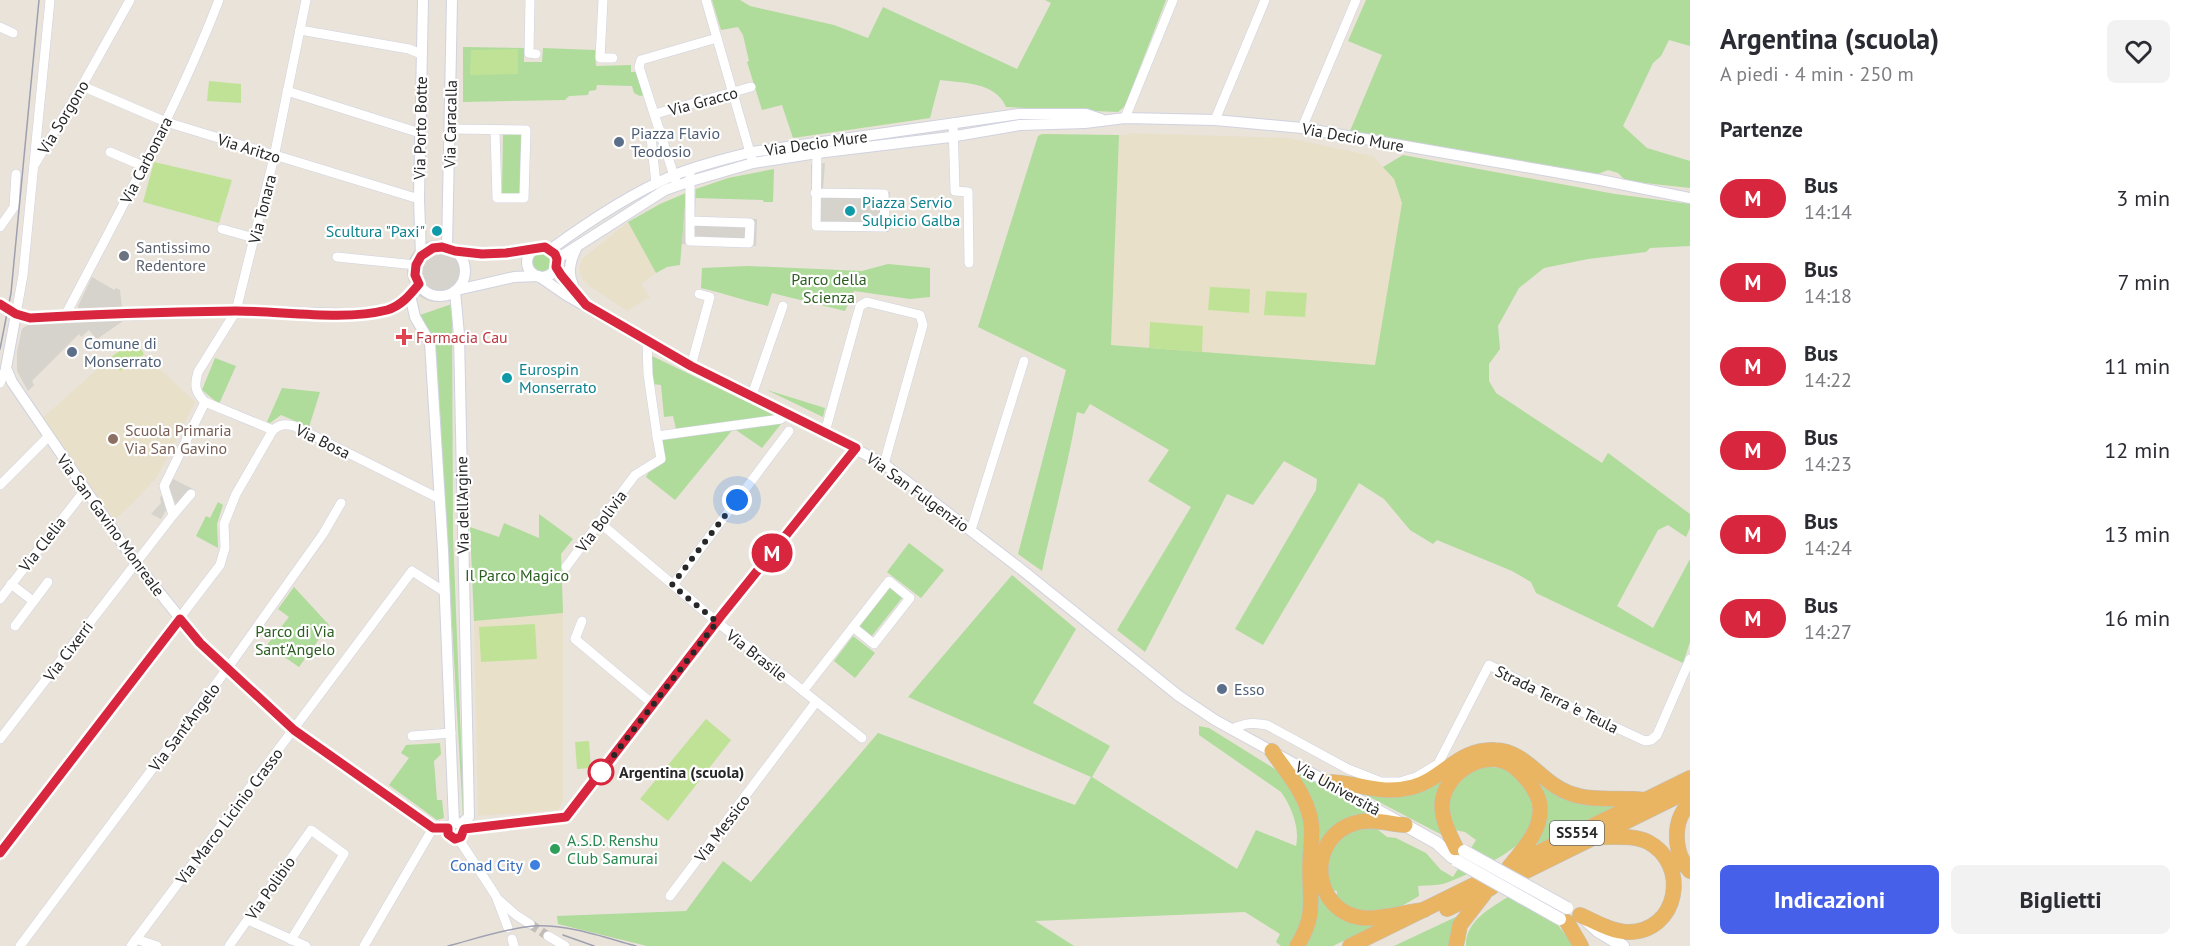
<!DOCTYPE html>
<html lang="it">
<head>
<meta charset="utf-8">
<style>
  :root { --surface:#fff; --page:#f2f2f3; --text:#2b2b33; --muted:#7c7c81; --accent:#4760e9 }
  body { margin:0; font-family:"PT Sans",sans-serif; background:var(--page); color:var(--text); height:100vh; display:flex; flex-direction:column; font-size:22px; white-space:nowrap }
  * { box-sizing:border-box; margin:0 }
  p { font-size:20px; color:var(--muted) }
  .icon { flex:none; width:33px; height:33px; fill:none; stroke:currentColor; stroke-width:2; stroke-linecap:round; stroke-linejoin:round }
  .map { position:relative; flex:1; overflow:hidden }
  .drawer { display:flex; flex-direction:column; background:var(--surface); width:510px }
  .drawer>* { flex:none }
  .badge { padding:0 12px; border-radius:20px; font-size:21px; line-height:39px }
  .you { position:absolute; width:30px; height:30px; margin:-15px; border:4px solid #fff; border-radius:50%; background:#1a73e8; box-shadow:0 0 0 9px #1a73e833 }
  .map>.badge { position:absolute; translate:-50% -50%; box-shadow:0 0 0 3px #fff }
  h2 { padding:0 30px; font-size:22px; line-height:54px }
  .round { display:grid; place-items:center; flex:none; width:63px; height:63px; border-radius:9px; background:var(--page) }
  .overview { display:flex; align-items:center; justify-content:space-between; height:102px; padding:0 30px }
  h1 { font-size:28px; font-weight:600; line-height:45px }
  .button { display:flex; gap:12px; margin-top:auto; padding:12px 30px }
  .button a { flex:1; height:69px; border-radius:9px; background:var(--accent); color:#fff; font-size:24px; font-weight:600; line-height:69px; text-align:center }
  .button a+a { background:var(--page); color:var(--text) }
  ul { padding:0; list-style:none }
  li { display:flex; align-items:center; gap:18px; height:84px; padding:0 30px }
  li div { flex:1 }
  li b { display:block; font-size:22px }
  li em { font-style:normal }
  li .badge { min-width:66px; font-weight:700; text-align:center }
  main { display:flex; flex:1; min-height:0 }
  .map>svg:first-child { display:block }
  .education { fill:#e9e0ca }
  .green { fill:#afdb9b }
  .pitch { fill:#c0e297 }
  .plaza { fill:#d6d2cc }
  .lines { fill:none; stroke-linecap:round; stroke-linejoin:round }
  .minor-tunnel { stroke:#c2bdb6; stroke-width:9; stroke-dasharray:9 4.5; stroke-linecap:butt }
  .minor-casing { stroke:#d0d2df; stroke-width:10 }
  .tertiary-casing { stroke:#d0d2df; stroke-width:12 }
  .secondary-casing { stroke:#d0d2df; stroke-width:14 }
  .trunk-casing { stroke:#c3c3c3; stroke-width:16 }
  .minor { stroke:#fff; stroke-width:9 }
  .tertiary { stroke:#fff; stroke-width:10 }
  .secondary { stroke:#fff; stroke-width:12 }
  .trunk { stroke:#e9b562; stroke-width:15 }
  .tram { stroke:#9ea0b0; stroke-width:1.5 }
  .secondary-bridge-casing { stroke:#d0d2df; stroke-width:14; stroke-linecap:butt }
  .secondary-bridge { stroke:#fff; stroke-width:12 }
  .line-casing { stroke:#fff; stroke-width:14 }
  .line { stroke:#d7263d; stroke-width:9 }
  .walk { stroke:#272727; stroke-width:6; stroke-dasharray:0 10.8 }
  .service-dot { fill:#5c6f8a; stroke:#fff; stroke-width:2 }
  .culture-dot { fill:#0f9aa8; stroke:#fff; stroke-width:2 }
  .worship-dot { fill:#6b7280; stroke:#fff; stroke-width:2 }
  .health-dot { fill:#e0444e; stroke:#fff; stroke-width:2 }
  .education-dot { fill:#8d6e63; stroke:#fff; stroke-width:2 }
  .stop-dot { fill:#fff; stroke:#d7263d; stroke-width:3 }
  .leisure-dot { fill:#2e9e5b; stroke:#fff; stroke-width:2 }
  .shop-dot { fill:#3f7fe0; stroke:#fff; stroke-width:2 }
  .labels { text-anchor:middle; stroke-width:4.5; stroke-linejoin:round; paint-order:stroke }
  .shield { fill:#fff; stroke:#686868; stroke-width:1.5 }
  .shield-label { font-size:15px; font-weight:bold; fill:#272727 }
  .street-label { font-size:16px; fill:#272727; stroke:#fff }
  .service-label { font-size:16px; fill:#4e5e75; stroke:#fff; text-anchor:start }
  .culture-label { font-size:16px; fill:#0d838f; stroke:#fff; text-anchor:start }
  .worship-label { font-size:16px; fill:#5b616d; stroke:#fff; text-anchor:start }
  .park-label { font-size:16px; fill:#2a5d1f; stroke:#fff }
  .health-label { font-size:16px; fill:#be3a42; stroke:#fff; text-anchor:start }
  .education-label { font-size:16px; fill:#785e54; stroke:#fff; text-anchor:start }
  .stop-label { font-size:16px; font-weight:bold; fill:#272727; stroke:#fff; text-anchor:start }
  .leisure-label { font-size:16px; fill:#27864d; stroke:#fff; text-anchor:start }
  .shop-label { font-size:16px; fill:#366cbe; stroke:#fff; text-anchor:end }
</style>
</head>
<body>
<main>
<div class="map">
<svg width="1690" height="946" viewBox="0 0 1690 946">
  <rect width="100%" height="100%" fill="#e9e3da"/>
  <g class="education">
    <path d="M1127,133L1288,138L1373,156L1394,179L1402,203L1375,366L1111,345L1119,135H1127Z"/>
    <path d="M628,222L656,273L641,284L650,297L627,311L588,285L582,278L579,268L582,259Z"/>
    <path d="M135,340L144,354L195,402L157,477L131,505L109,524L38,422L110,358Z"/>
    <path d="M563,613V801L558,810L478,816L474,621Z"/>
  </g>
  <g class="green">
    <path d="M712,0H740L750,6L834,25L868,38L883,7L1017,69L1051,3L1045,0H1166L1125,106L1118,112L1006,107C996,82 963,83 940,80L930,118L793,138L782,105L762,110L747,62L749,61L743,35L738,27L721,30Z"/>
    <path d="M1366,0H1690V46L1669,40L1661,56L1653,63L1623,126L1647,148L1690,161V188L1626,181L1618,173L1608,170L1598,174L1550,167L1350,131L1382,55L1348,41Z"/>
    <path d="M463,47L524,48V62H542L543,48L595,50L596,66L631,65V72H637L645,95L640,96L634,93L632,86L597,85L596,90L589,91L588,95L569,96L565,100L463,102Z"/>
    <path d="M1042,134L1119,135L1111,345L1375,365L1402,203L1394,179L1383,167L1403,155L1615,194L1690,204V246L1650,248L1646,252L1588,259L1544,268L1519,288L1498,326L1500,349L1489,364V381L1496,393L1602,463L1608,453L1690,514V528L1686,537L1668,525L1658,530L1617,606L1653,628L1690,559V642L1683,663L1536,593L1531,582L1512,571L1437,540L1433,544L1410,530L1384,499L1359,483L1263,645L1235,629L1316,490L1317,479L1284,461L1253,505L1227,494L1145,652L1117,630L1191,507L1148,481L1169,450L1090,404L1084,414L1077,412C1068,466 1053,518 1042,571L1018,554L1066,370L978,327L1038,136Z"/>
    <path d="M503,135H522L521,194H502Z"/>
    <path d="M774,169L773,202H764L763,200L695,198L696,189L728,178Z"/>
    <path d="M686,193L680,265L667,267L656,273L628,222L660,204Z"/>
    <circle cx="541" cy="261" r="11"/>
    <path d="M888,264L930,268V297L910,299L854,291L845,311L772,293L768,306C745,301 724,293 701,288L702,268L748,266L862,271Z"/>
    <path d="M452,304L453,535L464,816L463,817L440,415L434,341L420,315Z"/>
    <path d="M650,355L776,416L676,429L673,416L664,417L661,385L652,384Z"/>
    <path d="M215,358L236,366L219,404L202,390Z"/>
    <path d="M282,388L320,392L309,427L281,415L270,423L267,422Z"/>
    <path d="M767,390L825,408L823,417Z"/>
    <path d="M779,423L781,424L762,448L736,430Z"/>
    <path d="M734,428L675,500L646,477L660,453L658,440Z"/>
    <path d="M218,502L223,505L217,524L218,548L196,536L206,516L210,518Z"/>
    <path d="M539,514L573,539L561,554L563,613L474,621L470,527L499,537L504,523L539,538Z"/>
    <path d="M909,543L944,570L921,598L887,572Z"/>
    <path d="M1012,575L1076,629L1033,703L1110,746L1092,777L1237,869L1256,830L1296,846C1300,829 1292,807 1281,792L1199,735V726L1209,728L1278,771L1289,782L1307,818L1306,911L1292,946H1281L1276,942L1280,934L1245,912L1035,921L1074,946H647L558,924L557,916L686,911L723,861L751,882L878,733L1075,805L1091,777L908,697Z"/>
    <path d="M294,587L329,625L299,667L267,645L289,617L278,609Z"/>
    <path d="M890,588L902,598L871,637L859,627Z"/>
    <path d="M853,636L875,653L855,678L834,661Z"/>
    <path d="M440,743L441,754L434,761L437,800H442L444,818L437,820L389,785L409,758L401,753L406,745Z"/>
    <path d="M1485,767C1492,767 1501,767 1508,770C1534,783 1540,819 1522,840C1508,856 1465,876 1446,883C1437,886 1427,885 1418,886L1419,896L1400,907L1359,914L1337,899V891L1331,890L1326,864L1334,844L1358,827L1377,829L1387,837L1396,838L1426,853L1441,870L1453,877L1476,840L1465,832L1455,830C1453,824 1450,817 1449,811C1445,787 1465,773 1485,767Z"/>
    <path d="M1527,767L1544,784L1621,804L1538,844L1536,843L1543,828Z"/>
    <path d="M1297,772L1367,811L1366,816L1319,849L1295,775Z"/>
    <path d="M1449,773L1446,837L1360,792Z"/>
    <path d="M1318,886C1338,911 1345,928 1381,923L1333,946H1304L1317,912Z"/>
    <path d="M1508,897L1557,924L1574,946H1466C1465,922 1490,908 1508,897Z"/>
    <path d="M1460,915L1449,946H1394Z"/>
  </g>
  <g class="pitch">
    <path d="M518,49V74L470,75L471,50Z"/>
    <path d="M209,81L241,84V103L207,101Z"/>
    <path d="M154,162L232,180L219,223L143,202Z"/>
    <path d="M1210,287L1250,289L1249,313L1208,310Z"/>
    <path d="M1266,291L1307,293L1305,317L1264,315Z"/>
    <path d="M1150,322L1203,326L1202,352L1149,348Z"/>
    <path d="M135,340L144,354L120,371L110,358Z"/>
    <path d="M535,624L537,659L481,662L479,627Z"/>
    <path d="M706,719L731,740L668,821L640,799Z"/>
    <path d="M589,741L591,768L577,769L575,742Z"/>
  </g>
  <g class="plaza">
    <path d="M825,163L823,190L890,192L888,232L812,230L811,164Z"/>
    <path d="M696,189L695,218L757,219L756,246L682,244L686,193Z"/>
    <circle cx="438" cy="271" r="31"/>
    <path d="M92,277L114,290L116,288L120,290L122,308L78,309V306Z"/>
    <path d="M123,321L97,339L89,330L81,337L79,334L32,381L34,385L28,391L17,371V352L22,329L29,324Z"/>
    <path d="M171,478L193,489L183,502L176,505L169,487Z"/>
    <path d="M162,496L166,510L161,519L151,514L161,503L160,497Z"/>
  </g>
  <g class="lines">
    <path class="minor-tunnel" d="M530,924L548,936"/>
    <g class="minor-casing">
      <g id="minor">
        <path d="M530,0L529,53L536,54"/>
        <path d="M603,0L600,58H613"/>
        <path d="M706,0L753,163"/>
        <path d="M0,27L13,33"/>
        <path d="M300,30L409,49L421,54"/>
        <path d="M82,86L166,122L419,199"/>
        <path d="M287,91L420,133"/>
        <path d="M655,114L751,87"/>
        <path d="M1125,118L1173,0"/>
        <path d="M1215,120L1265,0"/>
        <path d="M953,123L955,191L968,192L969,263"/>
        <path d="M1302,128L1356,0"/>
        <path d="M450,129L526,130L524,198H497L495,130"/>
        <path d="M110,152L143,166"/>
        <path d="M35,164L82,86L130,0"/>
        <path d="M690,170V241L749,243L750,223L690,221"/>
        <path d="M676,182L639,67L641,60L717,38"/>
        <path d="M656,184L651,137L660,130"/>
        <path d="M815,193L884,194L885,227L816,226L817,147"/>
        <path d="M0,227L14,207L16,174"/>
        <path d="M222,229L254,238"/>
        <path d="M337,257L416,265"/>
        <path d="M16,314L23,275L50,0"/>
        <path d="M65,316C119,212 177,109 219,0"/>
        <path d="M647,342L648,374L657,436L781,419L786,412"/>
        <path d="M691,366L710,297L699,294"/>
        <path d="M0,383L6,368"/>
        <path d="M752,395L783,306"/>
        <path d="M273,430L205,402C195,392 194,385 198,372L236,311L274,157L306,0"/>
        <path d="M825,432L860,306L867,302L920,315L923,325L884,464"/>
        <path d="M0,485L48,437"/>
        <path d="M173,515L191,494"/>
        <path d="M600,523L717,622L862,738"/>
        <path d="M971,530L1024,361"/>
        <path d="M566,567L635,475L661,459L657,436"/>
        <path d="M889,581L910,598L874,644L853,627Z"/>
        <path d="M11,584L33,601"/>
        <path d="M673,585L789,431"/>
        <path d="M0,599L85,490"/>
        <path d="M582,621L575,639L654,705"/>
        <path d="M15,626L48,582"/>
        <path d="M803,691L853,627"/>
        <path d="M1232,729C1245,723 1253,722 1267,725L1348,769L1381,782H1400L1416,777L1438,764L1489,665L1565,704L1645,741L1651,740L1657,735L1690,659"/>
        <path d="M412,736L451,733"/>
        <path d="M0,739L173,515L164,486L205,402"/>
        <path d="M464,829L566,817L717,622L856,448"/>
        <path d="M458,838L496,896L508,928"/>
        <path d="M0,853L220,565L225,548L224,524L236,494L273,430C280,424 285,424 294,426L440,499"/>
        <path d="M670,896L816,702"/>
        <path d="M499,900L516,915L530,924"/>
        <path d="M248,920L306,946"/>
        <path d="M548,936L565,946"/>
        <path d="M136,939L157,946"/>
        <path d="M512,939L514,946"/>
        <path d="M20,946L227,669L323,534L341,503"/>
        <path d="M131,946L412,571L445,592"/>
        <path d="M229,946L311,830L344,854L291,940"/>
        <path d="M364,946L433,828"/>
      </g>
    </g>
    <g class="tertiary-casing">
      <g id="tertiary">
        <circle cx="440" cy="271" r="25"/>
        <circle cx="542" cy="262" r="15"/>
        <path d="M447,248L452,0"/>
        <path d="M551,249C588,222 630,194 672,176C698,165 725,159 752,152L1019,114H1086L1101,119"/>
        <path d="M455,251C482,254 507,255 534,248"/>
        <path d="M421,256L419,199L423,0"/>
        <path d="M557,259L665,190L691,181L753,163L817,153L950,137L1020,125L1085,123L1125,118L1215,120L1302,128L1600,180L1690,198"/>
        <path d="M556,267L584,303"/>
        <path d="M540,277L566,295L691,366L752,395L884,464L1017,566L1179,696L1215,720L1398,821"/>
        <path d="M573,285C567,273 570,261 576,249"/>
        <path d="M457,290L514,277L538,276"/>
        <path d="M455,291L459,335L469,817L461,824"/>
        <path d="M410,295L415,317L430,343L443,550L454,823"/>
        <path d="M0,304L16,314L30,318L236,311L348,314L379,312L391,309L402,303L419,284"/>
        <path d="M16,314L6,368L12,382L135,562L200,643L294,730L433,828H448"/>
        <circle cx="456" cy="831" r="8"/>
      </g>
    </g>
    <g class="secondary-casing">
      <g id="secondary">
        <path d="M1405,825L1437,843L1452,857"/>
        <path d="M1587,921L1598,931L1623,946"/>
      </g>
    </g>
    <g class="trunk-casing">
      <g id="trunk">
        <path d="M1272,751C1285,770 1301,788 1308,810C1315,829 1310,846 1310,865C1309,900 1317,914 1297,946"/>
        <path d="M1327,782C1359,782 1379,796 1413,787C1443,779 1459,748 1495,750C1526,751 1541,783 1569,793C1593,802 1620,797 1646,800"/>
        <path d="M1690,803C1672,820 1673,853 1690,871"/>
        <path d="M1405,825C1390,824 1370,818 1355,823C1305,838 1311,913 1364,918C1381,919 1406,912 1424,910"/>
        <path d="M1456,848C1450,835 1442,821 1442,805C1443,774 1485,746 1513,766C1519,770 1524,776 1529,782C1534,789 1540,798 1540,807C1542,830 1523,850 1509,867"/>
        <path d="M1515,864L1690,778"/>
        <path d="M1522,873L1690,790"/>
        <path d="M1447,909L1491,888"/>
        <path d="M1580,915C1594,921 1612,932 1628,932C1679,932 1690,864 1648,842C1632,834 1610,838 1593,837"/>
        <path d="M1567,922L1581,946"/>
        <path d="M1350,946L1480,882"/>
        <path d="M1456,946L1460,925L1484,894"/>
      </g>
    </g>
    <use href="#minor" class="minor"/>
    <use href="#tertiary" class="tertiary"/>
    <use href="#secondary" class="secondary"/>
    <use href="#trunk" class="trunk"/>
    <g class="tram">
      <path d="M0,349L11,293L39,0"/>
      <path d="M563,935L594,946"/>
      <path d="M448,946C475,939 504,929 533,926C568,924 603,937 636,946"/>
    </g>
    <g class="secondary-bridge-casing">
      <g id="secondary-bridge">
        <path d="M1464,851L1567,908"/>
        <path d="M1457,861L1560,919"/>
      </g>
    </g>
    <use href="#secondary-bridge" class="secondary-bridge"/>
  </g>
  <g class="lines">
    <g class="line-casing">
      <path id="line" d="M0,304L16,314L30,318C98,314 167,312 236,311C281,311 345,321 387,310C401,306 410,295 419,284L415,275L416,265L421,256L433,248L442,247L455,251L482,254L506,253L545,247L555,254L557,259L556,267L561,275L586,305L691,366L856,448L721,616L566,817L464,829L461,837L455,839L448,834V828H433L294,730L200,643L180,619L0,853"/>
    </g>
    <use href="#line" class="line"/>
    <path class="walk" d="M601,772L717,622L672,585L737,500"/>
  </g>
  <g class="service-dot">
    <circle cx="619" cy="142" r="6"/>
    <circle cx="72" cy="352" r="6"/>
    <circle cx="1222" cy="689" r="6"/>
  </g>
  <g class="culture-dot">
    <circle cx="850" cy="211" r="6"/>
    <circle cx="437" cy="231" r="6"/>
    <circle cx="507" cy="378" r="6"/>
  </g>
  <circle class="worship-dot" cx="124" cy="256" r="6"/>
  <path class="health-dot" d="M401 328h6v6h6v6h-6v6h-6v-6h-6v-6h6z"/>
  <circle class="education-dot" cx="113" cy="439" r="6"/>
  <circle class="stop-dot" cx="601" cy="772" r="12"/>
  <circle class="leisure-dot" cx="555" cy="849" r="6"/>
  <circle class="shop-dot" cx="535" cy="865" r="6"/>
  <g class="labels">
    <rect class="shield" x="1550" y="821" width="54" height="24" rx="4.5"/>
    <g class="shield-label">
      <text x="1577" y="838">SS554</text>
    </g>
    <g class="street-label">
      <text transform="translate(703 101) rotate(-15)" y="6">Via Gracco</text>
      <text transform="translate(63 117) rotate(-59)" y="6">Via Sorgono</text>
      <text transform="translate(450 124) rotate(-89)" y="6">Via Caracalla</text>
      <text transform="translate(420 128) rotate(-89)" y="6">Via Porto Botte</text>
      <text transform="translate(1353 137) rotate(10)" y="6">Via Decio Mure</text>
      <text transform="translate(816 143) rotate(-8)" y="6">Via Decio Mure</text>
      <text transform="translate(249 148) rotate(17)" y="6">Via Aritzo</text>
      <text transform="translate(146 160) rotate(-63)" y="6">Via Carbonara</text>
      <text transform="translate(262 209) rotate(-76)" y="6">Via Tonara</text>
      <text transform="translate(323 441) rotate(26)" y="6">Via Bosa</text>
      <text transform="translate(918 492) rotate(36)" y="6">Via San Fulgenzio</text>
      <text transform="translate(462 505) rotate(-91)" y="6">Via dell'Argine</text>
      <text transform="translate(601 521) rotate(-53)" y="6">Via Bolivia</text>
      <text transform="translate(111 525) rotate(54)" y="6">Via San Gavino Monreale</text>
      <text transform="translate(42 544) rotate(-52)" y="6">Via Clelia</text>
      <text transform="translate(68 651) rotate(-53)" y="6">Via Cixerri</text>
      <text transform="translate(757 655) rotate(38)" y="6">Via Brasile</text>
      <text transform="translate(1557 699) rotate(26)" y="6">Strada Terra 'e Teula</text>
      <text transform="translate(184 727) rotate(-53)" y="6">Via Sant'Angelo</text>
      <text transform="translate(1338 788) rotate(29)" y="6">Via Università</text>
      <text transform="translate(229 816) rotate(-53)" y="6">Via Marco Licinio Crasso</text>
      <text transform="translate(722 828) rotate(-53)" y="6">Via Messico</text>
      <text transform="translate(270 888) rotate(-55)" y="6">Via Polibio</text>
    </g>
    <g class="service-label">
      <text x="631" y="139">Piazza Flavio<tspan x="631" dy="18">Teodosio</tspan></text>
      <text x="84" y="349">Comune di<tspan x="84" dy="18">Monserrato</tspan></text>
      <text x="1234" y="695">Esso</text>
    </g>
    <g class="culture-label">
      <text x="862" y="208">Piazza Servio<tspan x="862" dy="18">Sulpicio Galba</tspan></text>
      <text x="425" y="237" text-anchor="end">Scultura "Paxi"</text>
      <text x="519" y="375">Eurospin<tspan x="519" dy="18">Monserrato</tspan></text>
    </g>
    <g class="worship-label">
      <text x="136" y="253">Santissimo<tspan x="136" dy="18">Redentore</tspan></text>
    </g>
    <g class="park-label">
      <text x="829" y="285">Parco della<tspan x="829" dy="18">Scienza</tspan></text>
      <text x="517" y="581">Il Parco Magico</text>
      <text x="295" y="637">Parco di Via<tspan x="295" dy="18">Sant'Angelo</tspan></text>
    </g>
    <g class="health-label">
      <text x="416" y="343">Farmacia Cau</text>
    </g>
    <g class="education-label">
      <text x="125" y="436">Scuola Primaria<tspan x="125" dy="18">Via San Gavino</tspan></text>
    </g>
    <g class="stop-label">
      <text x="619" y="778">Argentina (scuola)</text>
    </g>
    <g class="leisure-label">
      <text x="567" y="846">A.S.D. Renshu<tspan x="567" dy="18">Club Samurai</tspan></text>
    </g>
    <g class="shop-label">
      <text x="523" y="871">Conad City</text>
    </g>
  </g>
</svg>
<div class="you" style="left:737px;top:500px"></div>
<b class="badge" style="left:772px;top:553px;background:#d7263d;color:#fff">M</b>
</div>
<section class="drawer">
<div class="overview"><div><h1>Argentina (scuola)</h1><p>A piedi · 4 min · 250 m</p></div><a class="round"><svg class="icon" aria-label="heart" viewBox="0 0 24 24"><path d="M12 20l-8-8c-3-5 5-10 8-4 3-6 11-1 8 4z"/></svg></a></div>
<h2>Partenze</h2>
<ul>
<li><span class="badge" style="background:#d7263d;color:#fff">M</span><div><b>Bus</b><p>14:14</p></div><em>3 min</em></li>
<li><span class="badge" style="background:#d7263d;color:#fff">M</span><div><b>Bus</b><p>14:18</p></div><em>7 min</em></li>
<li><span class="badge" style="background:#d7263d;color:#fff">M</span><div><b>Bus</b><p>14:22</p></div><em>11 min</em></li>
<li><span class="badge" style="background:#d7263d;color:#fff">M</span><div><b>Bus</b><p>14:23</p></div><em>12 min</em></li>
<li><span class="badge" style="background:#d7263d;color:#fff">M</span><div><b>Bus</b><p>14:24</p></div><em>13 min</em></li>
<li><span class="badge" style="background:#d7263d;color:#fff">M</span><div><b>Bus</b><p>14:27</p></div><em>16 min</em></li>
</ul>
<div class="button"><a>Indicazioni</a><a>Biglietti</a></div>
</section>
</main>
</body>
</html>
